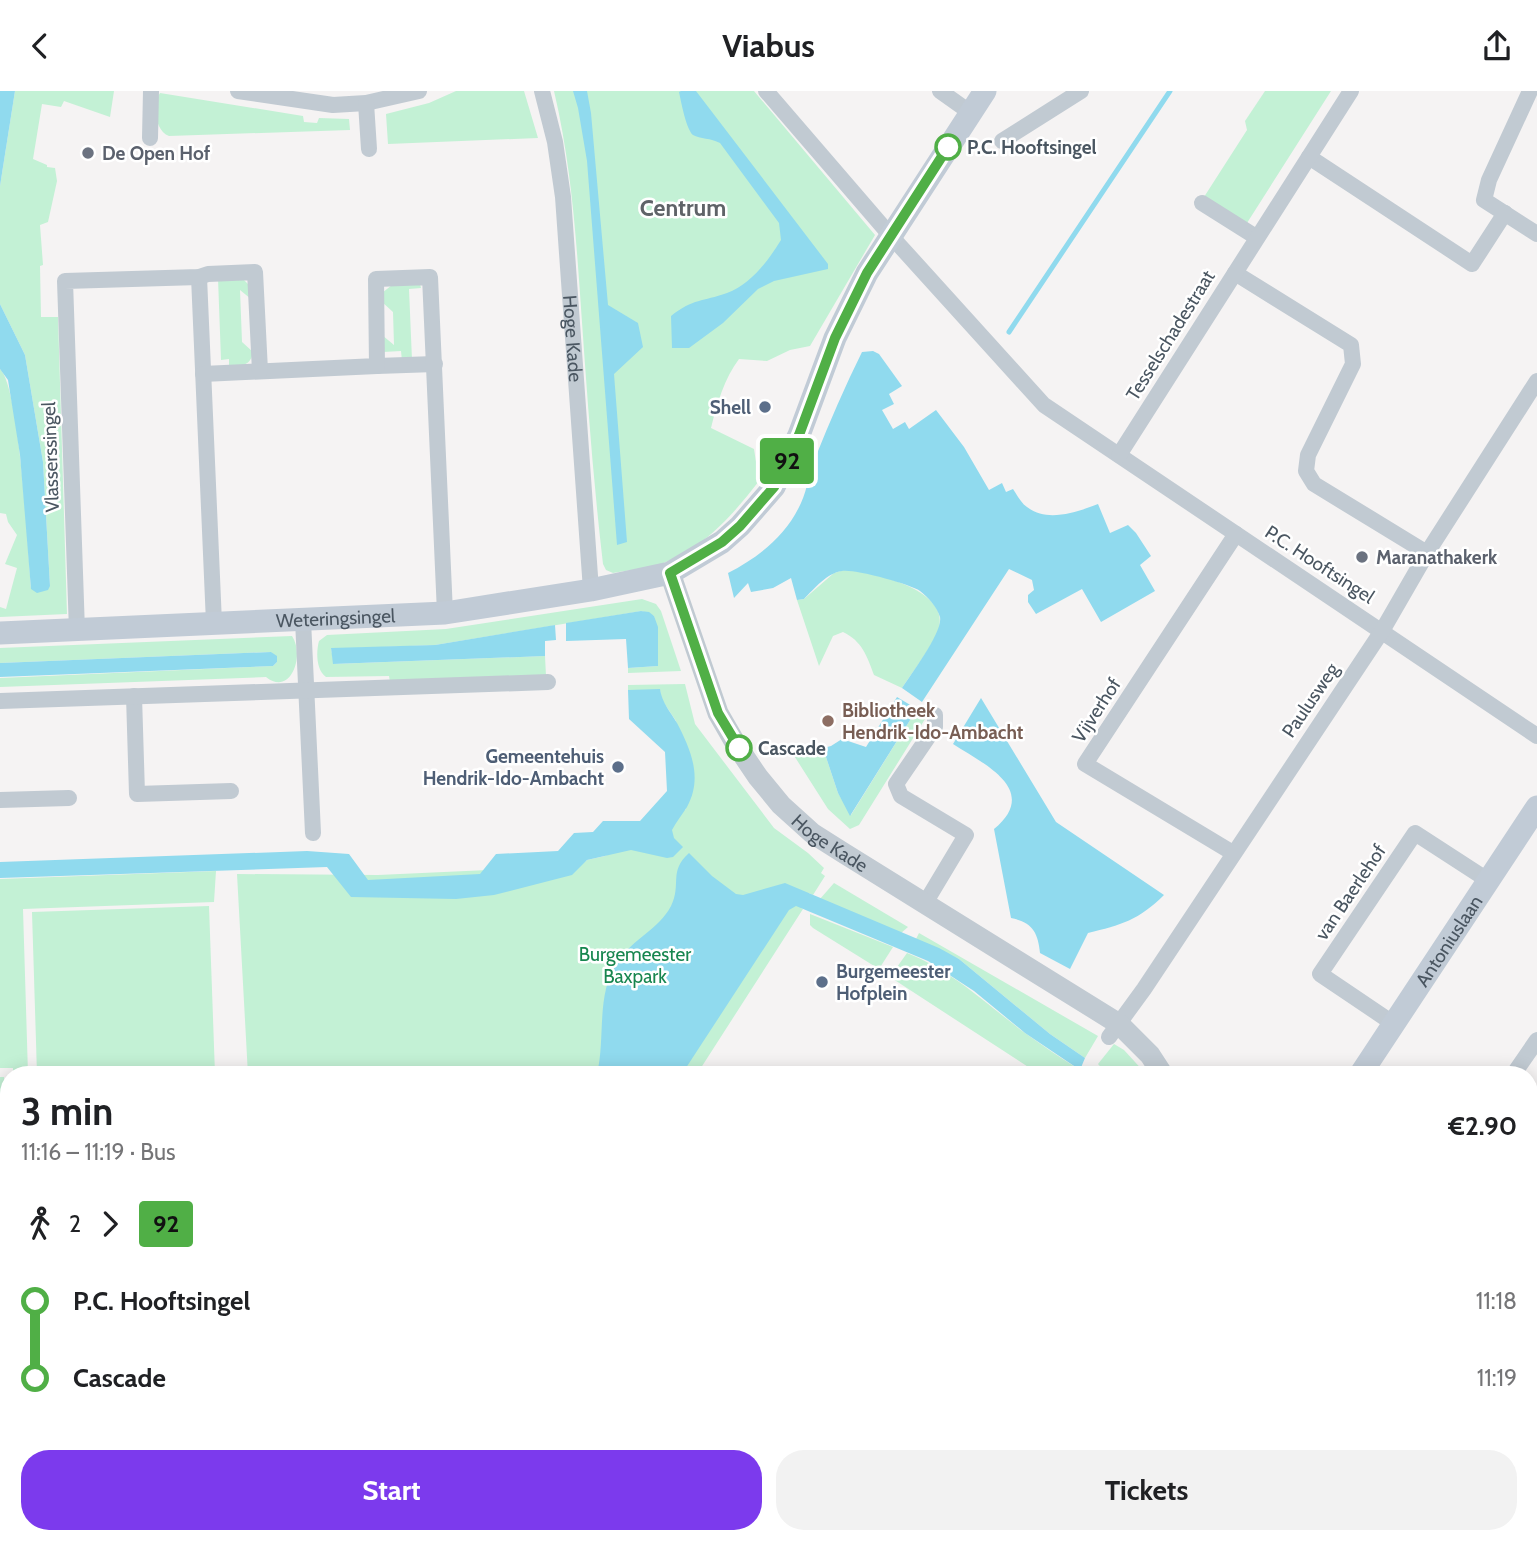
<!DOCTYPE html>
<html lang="en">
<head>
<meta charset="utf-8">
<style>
  :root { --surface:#fff; --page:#f2f2f2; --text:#202124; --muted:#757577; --accent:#7c3aed }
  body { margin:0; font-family:Cabin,sans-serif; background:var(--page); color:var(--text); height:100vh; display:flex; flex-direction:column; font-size:26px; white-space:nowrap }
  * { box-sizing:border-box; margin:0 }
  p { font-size:23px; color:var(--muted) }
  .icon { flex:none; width:38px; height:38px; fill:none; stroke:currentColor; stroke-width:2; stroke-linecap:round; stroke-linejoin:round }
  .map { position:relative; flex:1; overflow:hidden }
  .details { position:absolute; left:0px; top:975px; width:1538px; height:478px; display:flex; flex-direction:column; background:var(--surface); border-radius:28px 28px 0 0; box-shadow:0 4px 18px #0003 }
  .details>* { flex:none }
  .badge { padding:0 14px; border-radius:5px; font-size:24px; line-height:46px }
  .map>.badge { position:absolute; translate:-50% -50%; box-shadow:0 0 0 4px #fff }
  .legs { display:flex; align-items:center; gap:10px; height:77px; padding:0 21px; font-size:23px }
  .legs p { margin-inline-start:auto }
  .head { display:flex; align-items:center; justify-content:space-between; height:119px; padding:0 21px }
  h1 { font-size:38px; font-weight:700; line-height:52px }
  .button { display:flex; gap:14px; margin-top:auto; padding:14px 21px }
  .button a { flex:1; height:80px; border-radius:28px; background:var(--accent); color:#fff; font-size:28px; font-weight:700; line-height:80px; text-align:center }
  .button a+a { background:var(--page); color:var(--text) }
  ul { padding:0 21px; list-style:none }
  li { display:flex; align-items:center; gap:24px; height:77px; font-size:26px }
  li i { display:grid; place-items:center; width:10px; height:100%; margin:0 9px; background:currentColor }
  li i::after { content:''; width:18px; height:18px; margin:-9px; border:5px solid; border-radius:50%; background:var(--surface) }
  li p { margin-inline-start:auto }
  li:first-child i { background:linear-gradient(#0000 50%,currentColor 0) }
  li:last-child i { background:linear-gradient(currentColor 50%,#0000 0) }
  header { display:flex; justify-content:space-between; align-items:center; height:91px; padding:0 21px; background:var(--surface); font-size:32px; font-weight:700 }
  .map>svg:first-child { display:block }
  .green { fill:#c3f1d5 }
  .water { fill:#90daee }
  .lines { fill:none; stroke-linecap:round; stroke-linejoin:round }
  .stream { stroke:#90daee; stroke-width:5 }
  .minor { stroke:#c1cad2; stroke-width:16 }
  .tertiary { stroke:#c1cad2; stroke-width:21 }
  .secondary { stroke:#c1cbd6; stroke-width:23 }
  .line-1-casing { stroke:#fff; stroke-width:16 }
  .line-1 { stroke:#50af46; stroke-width:10 }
  .stop-1-dot { fill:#fff; stroke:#50af46; stroke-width:3.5 }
  .worship-dot { fill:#6b7280; stroke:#fff; stroke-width:2.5 }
  .service-dot { fill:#5c6f8a; stroke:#fff; stroke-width:2.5 }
  .education-dot { fill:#8d6e63; stroke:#fff; stroke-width:2.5 }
  .labels { text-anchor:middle; stroke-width:5; stroke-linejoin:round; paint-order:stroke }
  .stop-label { font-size:19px; font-weight:bold; fill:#4a5661; stroke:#fff; text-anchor:start }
  .worship-label { font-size:19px; font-weight:bold; fill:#5b616d; stroke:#fff; text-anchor:start }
  .street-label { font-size:19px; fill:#4a5661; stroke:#fff }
  .service-label { font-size:19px; font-weight:bold; fill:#4e5e75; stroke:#fff; text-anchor:end }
  .education-label { font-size:19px; font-weight:bold; fill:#785e54; stroke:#fff; text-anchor:start }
  .park-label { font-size:19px; fill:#17864f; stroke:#fff }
  .quarter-label { font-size:23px; font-weight:bold; fill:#5f6368; stroke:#fff }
</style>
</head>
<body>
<header><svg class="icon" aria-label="back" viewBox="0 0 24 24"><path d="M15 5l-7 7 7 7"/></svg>Viabus<svg class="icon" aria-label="share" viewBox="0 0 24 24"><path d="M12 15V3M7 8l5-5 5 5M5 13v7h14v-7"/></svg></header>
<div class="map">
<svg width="1537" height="1451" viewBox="0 0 1537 1451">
  <rect width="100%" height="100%" fill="#f5f3f3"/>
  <g class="green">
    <path d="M15,0H114L110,26L64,10L61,16L42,13L33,68L47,74V76L55,77L57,90L48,131L40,134L43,174L40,175L41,226H58L67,523L0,526V516L6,518L17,477L5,473L17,444L8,431L6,423L0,422V278C20,297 28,461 31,497L50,495L43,371L25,264L0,213V95Z"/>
    <path d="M456,0H524L538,47L388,53L386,23L429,12Z"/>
    <path d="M554,0H754L875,144L810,255L790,259L767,270L739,268C724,288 717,313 711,337L754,358L759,390C731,426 705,456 661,473C646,478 628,479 613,482L606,479L603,473C593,388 587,303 581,217C576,144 571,72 554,0Z"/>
    <path d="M1265,0H1331L1247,132L1204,106L1247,39L1245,30Z"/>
    <path d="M160,2L303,25L304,31L317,32L319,27L349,28L350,39L169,45C155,40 152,14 160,2Z"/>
    <path d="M218,187L244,189L249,194L251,208L240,199L242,251L253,261C251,275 241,275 229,276V268L221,269Z"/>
    <path d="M420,193L421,197L409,198L412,269L402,270L401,260L383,261L382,244L394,254L393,221L381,210L382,202L392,194Z"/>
    <path d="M844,479C870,480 950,498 939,537C934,553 912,582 902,597L874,584C867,565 862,550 843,541L833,545L819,575L797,509L804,508L834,482Z"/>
    <path d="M642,508L656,513L661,520L681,580L628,582V577L658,575L654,525L642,520L435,554L331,558L334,573L545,565L546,585L390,591L389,585L326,586C316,579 316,561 319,550L327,544L446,538Z"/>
    <path d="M292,545C305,564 291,606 266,586L0,596V587L273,575L277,571L271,561L0,572V557Z"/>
    <path d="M685,593L695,633L774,737L808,762L824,777L821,782L825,785L813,804L809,802L801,817L803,818L697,983L248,984L237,783L378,784L580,775L587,769L605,765L686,718L676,630L662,609L660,599H628V594Z"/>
    <path d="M917,618L923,620L925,628L859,734L850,738L828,718L793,663L823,657L838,702L851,724Z"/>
    <path d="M216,780L214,811L23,818L28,983H13V977H0V788Z"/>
    <path d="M834,792L908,836L901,842L820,808Z"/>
    <path d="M209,815L215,983H37L32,821Z"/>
    <path d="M810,823L893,856L879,878L813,837L810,834Z"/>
    <path d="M919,842L1098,945L1085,967L1050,943L959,868L916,848Z"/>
    <path d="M907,862C953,880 986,913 1025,942C1043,955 1061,967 1080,979L1077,983H1039L890,886Z"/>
    <path d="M1114,953L1124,959L1146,983H1107L1098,973Z"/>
    <path d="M0,986H4L8,1084L0,1085Z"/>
    <path d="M0,1141H9V1387L0,1388Z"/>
    <path d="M9,1406V1444H67L69,1451H0V1407Z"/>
    <path d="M82,1444H330L331,1451H83Z"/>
    <path d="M447,1444H1022L1017,1451H447Z"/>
  </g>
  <g class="water">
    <path d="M0,0H15L0,95Z"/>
    <path d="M573,0H587L591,22L608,214L638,232L643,256L614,283L627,451L617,454L587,70L578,17Z"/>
    <path d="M681,0H696L828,173V178L774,190L758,198L723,232L689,257H672L671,225C694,207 702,211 727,202C751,193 768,170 781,149L779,132L720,52C711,47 700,48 693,44C686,38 681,10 679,1Z"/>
    <path d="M0,213L25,264L43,371L50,495L48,499L37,502L31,498L20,364L8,289L0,278Z"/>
    <path d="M873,260L879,263L902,295L889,303L894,313L882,319L893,338L905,331L909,338L936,319L964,356L989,399L1002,392L1006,401L1013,398C1017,404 1021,412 1027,416C1047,432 1077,421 1098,413L1110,442L1128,434L1136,442L1151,465L1140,474L1155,500L1101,531L1082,498L1036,523L1028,511V504L1034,499L1032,489L1009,478L922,611L902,597C911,583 943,541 940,526C937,516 928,506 920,500C910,493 855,478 842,480C827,482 814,498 804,508L797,509L791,487L773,497L751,501L748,492L734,507L728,482C759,466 786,445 801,412C808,397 809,380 816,365C830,330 845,295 862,261Z"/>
    <path d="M641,520L649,521L654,525L658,536V575L628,577L626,548L566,550V532Z"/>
    <path d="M555,534L556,549L545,550V565L333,573L331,557L435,554Z"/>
    <path d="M271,561L277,565V571L273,575L0,586V572Z"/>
    <path d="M660,598C662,612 670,620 677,632C691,659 703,687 687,716C682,724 676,731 672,739L674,747L683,756L673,766L667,767L631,759L587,769L572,784L494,804L456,808L351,806L327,776L0,787V771L307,760L349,763L368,789L480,783L496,763L558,760L574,742L593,741L603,730H640L667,700L665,661L629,628L628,599Z"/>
    <path d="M897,606L917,618L850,725L838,702L823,657L831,655L842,648L866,656Z"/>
    <path d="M981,607L1056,731L1164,804C1139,829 1121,834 1088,842L1070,878L1040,862C1038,841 1032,831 1011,827L994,738C1041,699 984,673 953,653Z"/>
    <path d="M689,762L712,785L736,803L743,804L785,792L939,857L959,868L1050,943L1085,967L1080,979L1025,942L974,900L928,870L796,815L789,819L682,983H597C606,946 595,901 619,869C633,848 659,838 671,815C682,793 668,781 689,762Z"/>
  </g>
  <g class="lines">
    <path class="stream" d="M1009,241L1170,0"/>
    <g class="minor">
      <path d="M238,0L333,14L366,12L419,0"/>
      <path id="s1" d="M542,0L555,51L563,106L591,499"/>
      <path d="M766,0L890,144L1044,314L1537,645"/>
      <path d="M940,0L971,22"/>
      <path d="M1530,0L1489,89L1484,109L1537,143"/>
      <path d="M366,12L369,58"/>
      <path d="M150,47L151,0"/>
      <path d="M1002,50L1081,0"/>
      <path d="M1309,66L1472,173L1505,122"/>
      <path d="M1202,112L1256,146"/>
      <path d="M1235,182L1351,254L1353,273L1308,364L1306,380L1314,393L1427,462"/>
      <path d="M199,186L214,532"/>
      <path d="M377,275L435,273"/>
      <path d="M203,283L377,275L376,188L430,186L445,522"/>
      <path d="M1119,364L1351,0"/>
      <path d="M303,529L313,742"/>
      <path d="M77,540L65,190L199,186L208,183L255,181L260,280"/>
      <path d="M134,605L137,703L231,700"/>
      <path d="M0,610L548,591"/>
      <path d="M0,709L69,707"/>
      <path d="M1233,762L1085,673L1236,443"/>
      <path d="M924,814L966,744L901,705L896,693L935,636V624"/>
      <path d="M1394,933L1320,883L1415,742L1489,790"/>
      <path d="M1109,946L1144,898L1382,540L1427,462L1537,290"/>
      <path d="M1513,984L1537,949"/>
      <path d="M1530,1102L1537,1107"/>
      <path d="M1150,1451L1156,1444"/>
      <path d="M1361,1451L1365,1444"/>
    </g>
    <path class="tertiary" id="s2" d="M670,482L718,622L737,655L758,686L781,714L812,742L842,761L1119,933L1150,964L1163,984"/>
    <g class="secondary">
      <path id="s3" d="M0,542L445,522L591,499L670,482L722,451L740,435L774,396L799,344L835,247L867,182L985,0"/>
      <path id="s4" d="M1360,984L1537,716"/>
      <path d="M1530,1231L1537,1236"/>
      <path d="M1062,1451L1069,1444"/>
      <path d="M1085,1451L1090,1444"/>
    </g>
  </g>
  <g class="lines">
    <g class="line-1-casing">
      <path id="line-1" d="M739,657L718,622L670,482L722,451L740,435L774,396L799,344L835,247L867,182L948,56"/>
    </g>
    <use href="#line-1" class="line-1"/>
  </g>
  <g class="stop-1-dot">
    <circle cx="948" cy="56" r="12"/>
    <circle cx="739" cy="657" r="12"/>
  </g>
  <g class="worship-dot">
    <circle cx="88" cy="62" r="7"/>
    <circle cx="1362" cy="466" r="7"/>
  </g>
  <g class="service-dot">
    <circle cx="765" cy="316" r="7"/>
    <circle cx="618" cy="676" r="7"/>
    <circle cx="822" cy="891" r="7"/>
  </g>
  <circle class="education-dot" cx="828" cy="630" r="7"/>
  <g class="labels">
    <g class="stop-label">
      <text x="967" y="63">P.C. Hooftsingel</text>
      <text x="758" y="664">Cascade</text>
    </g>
    <g class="worship-label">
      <text x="102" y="69">De Open Hof</text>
      <text x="1376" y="473">Maranathakerk</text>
    </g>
    <g class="street-label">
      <text transform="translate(1170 244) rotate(-58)" y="7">Tesselschadestraat</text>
      <text dy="7" stroke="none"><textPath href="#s1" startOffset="250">Hoge Kade</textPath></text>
      <text transform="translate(50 366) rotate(-92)" y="7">Vlasserssingel</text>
      <text transform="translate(1320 473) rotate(33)" y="7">P.C. Hooftsingel</text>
      <text dy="7" stroke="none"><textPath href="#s3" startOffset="336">Weteringsingel</textPath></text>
      <text transform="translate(1310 609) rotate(-56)" y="7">Paulusweg</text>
      <text transform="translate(1096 619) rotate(-57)" y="7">Vijverhof</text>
      <text dy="7" stroke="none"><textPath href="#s2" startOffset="322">Hoge Kade</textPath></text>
      <text transform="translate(1350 801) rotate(-56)" y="7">van Baerlehof</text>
      <text dy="7" stroke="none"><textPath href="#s4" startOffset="161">Antoniuslaan</textPath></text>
    </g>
    <g class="service-label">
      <text x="751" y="323">Shell</text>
      <text x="604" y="672">Gemeentehuis<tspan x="604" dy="22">Hendrik-Ido-Ambacht</tspan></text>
      <text x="836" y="887" text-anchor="start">Burgemeester<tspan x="836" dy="22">Hofplein</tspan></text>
    </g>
    <g class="education-label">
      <text x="842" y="626">Bibliotheek<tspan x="842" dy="22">Hendrik-Ido-Ambacht</tspan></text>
    </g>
    <g class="park-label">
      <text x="635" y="870">Burgemeester<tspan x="635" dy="22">Baxpark</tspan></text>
    </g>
    <g class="quarter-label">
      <text x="683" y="125">Centrum</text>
    </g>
  </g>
</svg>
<b class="badge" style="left:787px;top:370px;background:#50af46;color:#111">92</b>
<section class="details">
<div class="head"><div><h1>3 min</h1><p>11:16 – 11:19 · Bus</p></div><b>€2.90</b></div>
<div class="legs"><svg class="icon" aria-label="walk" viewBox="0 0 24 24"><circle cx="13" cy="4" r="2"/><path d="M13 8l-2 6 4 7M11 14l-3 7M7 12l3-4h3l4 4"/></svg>2<svg class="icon" aria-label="forward" viewBox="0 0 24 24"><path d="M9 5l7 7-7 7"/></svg><b class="badge" style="background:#50af46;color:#111">92</b></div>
<ul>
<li><i style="color:#50af46"></i><b>P.C. Hooftsingel</b><p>11:18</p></li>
<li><i style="color:#50af46"></i><b>Cascade</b><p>11:19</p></li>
</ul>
<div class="button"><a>Start</a><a>Tickets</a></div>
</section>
</div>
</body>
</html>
